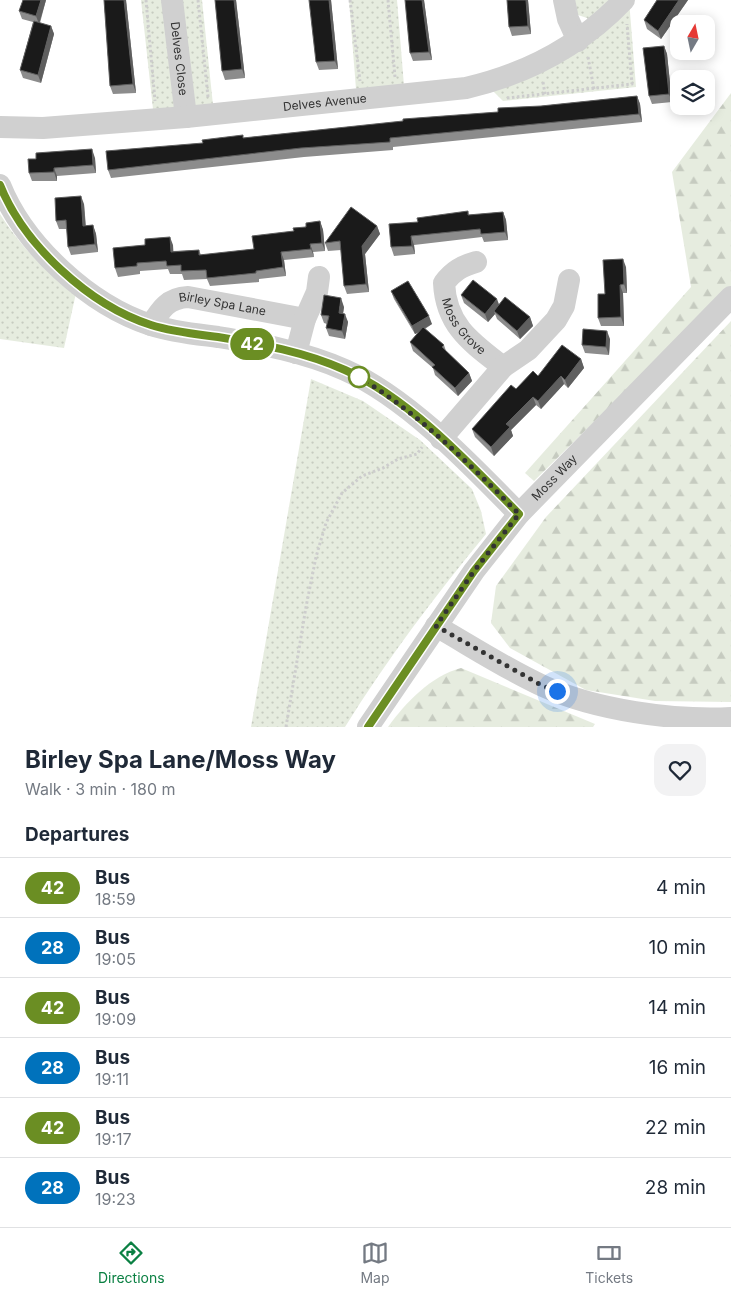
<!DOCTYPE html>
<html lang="en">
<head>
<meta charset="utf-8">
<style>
  :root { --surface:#fff; --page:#f2f2f3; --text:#1f2937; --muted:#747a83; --line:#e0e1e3; --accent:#0b8043 }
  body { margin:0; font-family:Inter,sans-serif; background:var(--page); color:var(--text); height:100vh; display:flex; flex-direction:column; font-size:19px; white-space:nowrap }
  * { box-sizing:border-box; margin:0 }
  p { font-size:16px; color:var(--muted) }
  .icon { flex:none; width:28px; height:28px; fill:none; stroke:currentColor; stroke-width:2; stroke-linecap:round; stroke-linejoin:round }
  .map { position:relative; height:727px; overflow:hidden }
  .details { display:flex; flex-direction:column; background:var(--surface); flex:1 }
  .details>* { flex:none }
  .badge { padding:0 10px; border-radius:16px; font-size:18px; line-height:32px }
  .needle { width:32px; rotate:9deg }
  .controls { position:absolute; left:670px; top:15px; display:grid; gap:10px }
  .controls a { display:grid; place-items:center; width:45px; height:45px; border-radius:10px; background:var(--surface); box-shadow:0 2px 12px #0003; font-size:25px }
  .you { position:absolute; width:25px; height:25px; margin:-12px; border:4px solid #fff; border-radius:50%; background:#1a73e8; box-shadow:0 0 0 8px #1a73e833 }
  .map>.badge { position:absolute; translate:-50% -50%; box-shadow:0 0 0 2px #fff }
  h2 { padding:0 25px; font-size:19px; line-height:45px }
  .round { display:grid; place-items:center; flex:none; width:52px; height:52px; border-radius:15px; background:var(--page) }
  .head { display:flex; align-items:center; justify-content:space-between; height:85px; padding:0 25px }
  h1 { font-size:24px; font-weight:700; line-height:38px }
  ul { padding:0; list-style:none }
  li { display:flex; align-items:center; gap:15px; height:60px; padding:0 25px; border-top:1px solid var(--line) }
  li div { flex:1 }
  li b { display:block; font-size:19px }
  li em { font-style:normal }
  li .badge { min-width:55px; font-weight:700; text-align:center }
  .menu { display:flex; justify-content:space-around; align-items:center; height:70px; border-top:1px solid var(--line); background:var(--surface); font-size:14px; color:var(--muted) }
  .menu a { display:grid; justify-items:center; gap:2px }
  .menu .selected { color:var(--accent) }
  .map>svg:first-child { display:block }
  .grass { fill:url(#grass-dots) }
  .forest { fill:url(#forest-firs) }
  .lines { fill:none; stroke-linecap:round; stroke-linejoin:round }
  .path { stroke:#cdcdcd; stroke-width:3; stroke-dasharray:2.5 2.5; stroke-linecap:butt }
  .minor { stroke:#d0d0d0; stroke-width:22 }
  .wall { fill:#8c8c8c }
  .shaded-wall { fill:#5f5f5f }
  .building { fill:#1a1a1a; stroke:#5f5f5f }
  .line-casing { stroke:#fff; stroke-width:11 }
  .line { stroke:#6b8e23; stroke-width:8 }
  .walk { stroke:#333; stroke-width:5; stroke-dasharray:0 9 }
  .stop-dot { fill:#fff; stroke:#6b8e23; stroke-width:2.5 }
  .labels { text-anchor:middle; stroke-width:5; stroke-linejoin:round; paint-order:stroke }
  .street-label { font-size:12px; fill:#333; stroke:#fff }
</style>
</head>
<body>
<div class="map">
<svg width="731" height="727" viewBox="0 0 731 727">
  <defs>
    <pattern id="grass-dots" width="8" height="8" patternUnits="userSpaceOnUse" patternTransform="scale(1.25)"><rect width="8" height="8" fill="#e6ecdf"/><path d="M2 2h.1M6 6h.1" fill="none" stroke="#c6cbc0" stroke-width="1.8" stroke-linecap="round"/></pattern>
    <pattern id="forest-firs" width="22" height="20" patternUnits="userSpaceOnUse" patternTransform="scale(1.25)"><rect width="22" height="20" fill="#e6ecdf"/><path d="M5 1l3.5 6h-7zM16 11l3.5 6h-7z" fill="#c6cbc0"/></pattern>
  </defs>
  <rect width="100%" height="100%" fill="#fff"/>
  <g class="grass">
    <path d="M141,0H202L213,105L153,109Z"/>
    <path d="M349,0H397L404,86L356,89Z"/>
    <path d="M572,0H629L636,87L503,101L492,90L595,38L587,18L578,15Z"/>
    <path d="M0,214C23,250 43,268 76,293L64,348L0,339Z"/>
    <path d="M311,379L363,401L420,440L472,489L481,511L486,534C435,596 387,659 345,727H251Z"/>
  </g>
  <g class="forest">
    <path d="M731,93V287L534,481L525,473L691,287L672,172Z"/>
    <path d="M731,321V702L655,701L586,690L510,648L491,623L496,586L546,517Z"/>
    <path d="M461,668L595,724L593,727H388C406,702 431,676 461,668Z"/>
  </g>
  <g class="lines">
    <g class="path">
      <path d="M146,0L155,101"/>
      <path d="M198,0L208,97"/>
      <path d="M350,0L360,81"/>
      <path d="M388,0L395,77"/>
      <path d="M588,57L594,89"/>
      <path d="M543,82L545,94"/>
      <path d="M507,98L632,84L627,24"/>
      <path d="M286,727L306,607L316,557L326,523L342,493L362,476L383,468L398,459L417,454L422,447"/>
    </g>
    <g class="minor">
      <path id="s1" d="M172,0L186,117"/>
      <path d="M564,0L568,19L578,41"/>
      <path id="s2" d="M0,127L43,128L186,117L466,88C527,74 581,45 624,0"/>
      <path d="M0,185C24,245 89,305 151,325C173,332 195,334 218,337C261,344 305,352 345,370C408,398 471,465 519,514"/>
      <path id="s3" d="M476,262C462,266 453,271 444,283C446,326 472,343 503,367"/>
      <path id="s4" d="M151,325C161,309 168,298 188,297L305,319"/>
      <path d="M296,353L305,319L317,292L319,277"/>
      <path d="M441,439L503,367L528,350L556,320L564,306L569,280"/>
      <path d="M436,626C471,646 506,669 543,686C595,710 674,721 731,718"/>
      <path id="s5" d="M368,727L474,571L519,514L731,297"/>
    </g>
  </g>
  <g class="wall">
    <path d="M23,0H46L40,23L51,26L54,34L41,83L23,78L20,70L33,22L22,19L19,11Z"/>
    <path d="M104,0H126L136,93L113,94L110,86Z"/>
    <path d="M215,0H236L245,78L225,80L222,71Z"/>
    <path d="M331,0L338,69L319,70L316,62Z"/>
    <path d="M424,0L432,60L413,61L410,53L406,5Z"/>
    <path d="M507,0H528L531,34L512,36L509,27Z"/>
    <path d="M657,0H688L661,39L647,29L644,20Z"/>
    <path d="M664,46L667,54L672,102L652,104L649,96Z"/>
    <path d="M637,96L640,104L642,122L393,147V150L304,157L111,178L108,170L203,143L243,138L498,112L541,106Z"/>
    <path d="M95,158L96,173L57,176V181H32L29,173Z"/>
    <path d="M84,204L86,226L93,225L96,234L98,252L71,255L68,247L67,229H59L56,221Z"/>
    <path d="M468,211L469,215L503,212L506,220L508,240L484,242L482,237L414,245L415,254L394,256L391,247L418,222Z"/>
    <path d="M320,221L323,230L325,251L313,252L314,257L284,260L286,276L259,279V282L210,286L207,279L184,280L182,274H170L168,269L140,271V274L118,277L115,268L145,245H173V251L199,250L201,255L254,249L294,231Z"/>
    <path d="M377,226L380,234L365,254L369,292L347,294L344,286L341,250L328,251L325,243Z"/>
    <path d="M626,267L627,293H623L624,326H601L598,318L605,294Z"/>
    <path d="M391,291L432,324L425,329L444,345L446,351L469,373L472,381L458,396L435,375L433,368L413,351L410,342L418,333L415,334L394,299Z"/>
    <path d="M461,295L499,305L530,317L533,326L520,339L497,319L495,314L488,322L464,303Z"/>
    <path d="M344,307L343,313L348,322L345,339L329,336L326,328L327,324L324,323L321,315Z"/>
    <path d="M610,339L609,355L585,353L582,345Z"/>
    <path d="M581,359L584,368L568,388L564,384L541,409L536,405L511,430L513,436L494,456L475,437L472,429L516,389L538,376Z"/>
  </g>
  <g class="shaded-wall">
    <path d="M41,0H46L39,24L36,16Z"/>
    <path d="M124,0H126L136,93L133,84Z"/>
    <path d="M234,0H236L245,78L242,69Z"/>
    <path d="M329,0H331L338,69L335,61Z"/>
    <path d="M422,0H424L432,60L429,52Z"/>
    <path d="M526,0H528L531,34L528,26Z"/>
    <path d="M679,0H688L661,39L658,31Z"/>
    <path d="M51,26L54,34L41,83L38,75Z"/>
    <path d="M664,46L667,54L672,102L669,94Z"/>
    <path d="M637,96L640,104L642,122L639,114Z"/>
    <path d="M92,149L95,158L96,173L93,165Z"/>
    <path d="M54,168L57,176V181L54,172Z"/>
    <path d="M81,196L84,204L86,234L83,226Z"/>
    <path d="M503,212L506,220L508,240L505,232Z"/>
    <path d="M320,221L323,230L325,251L322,243Z"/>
    <path d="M93,225L96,234L98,252L95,244Z"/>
    <path d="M377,226L380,234L365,254L369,292L366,284L362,246Z"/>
    <path d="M411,236L414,245L415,254L412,246Z"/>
    <path d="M170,237L173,245L174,260L171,252Z"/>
    <path d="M310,244L313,252L314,257L311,249Z"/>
    <path d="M281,252L284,260L286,276L283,267Z"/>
    <path d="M623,259L626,267L627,293L624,284Z"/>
    <path d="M620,285L623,293L624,326L621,317Z"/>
    <path d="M341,298L344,307L342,321L339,313Z"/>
    <path d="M497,299L500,307L494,311L495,314L488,322L485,314Z"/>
    <path d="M345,314L348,322L345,339L342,331Z"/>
    <path d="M429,316L432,324L415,334L412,326Z"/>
    <path d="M530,317L533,326L520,339L517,331Z"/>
    <path d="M607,331L610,339L609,355L606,347Z"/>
    <path d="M581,359L584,368L568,388L565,380Z"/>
    <path d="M469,373L472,381L458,396L455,388Z"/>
    <path d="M561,376L564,384L541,409L538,401Z"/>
    <path d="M533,397L536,405L511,430L513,436L494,456L491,447L506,424Z"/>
  </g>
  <g class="building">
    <path d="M23,0H41L36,16L19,11Z"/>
    <path d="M104,0H124L133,84L110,86Z"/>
    <path d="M215,0H234L242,69L222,71Z"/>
    <path d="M309,0H329L335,61L316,62Z"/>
    <path d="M405,0H422L429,52L410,53Z"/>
    <path d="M507,0H526L528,26L509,27Z"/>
    <path d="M657,0H679L658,31L644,20Z"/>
    <path d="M34,21L51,26L38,75L20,70Z"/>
    <path d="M664,46L669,94L649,96L643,48Z"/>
    <path d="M637,96L639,114L390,138V142L301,148L108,170L106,151L203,143L202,140L243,135V138L403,121V119L498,112V108L541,106Z"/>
    <path d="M92,149L93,165L54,168V172L29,173L28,159H36V153Z"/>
    <path d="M81,196L83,226L93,225L95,244L68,247L66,220L56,221L55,198Z"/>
    <path d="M351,207L377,226L362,246L366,284L344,286L340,241L325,243Z"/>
    <path d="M468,211V215L503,212L505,232L481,234L480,229L411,236L412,246L391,247L389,224L418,222L417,218Z"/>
    <path d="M320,221L322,243L310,244L311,249L281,252L283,267L256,271V273L207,278L206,270L181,271V265L167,266L166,261L137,263V266L115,268L113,248L145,245V239L170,237L171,252L199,250V255L254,249L252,236L294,231L293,228L306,227V223Z"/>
    <path d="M623,259L624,284L620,285L621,317L598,318V294H605L603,260Z"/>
    <path d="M473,280L497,299L485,314L461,295Z"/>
    <path d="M408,281L429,316L412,326L391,291Z"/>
    <path d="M324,295L341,298L339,313L345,314L342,331L326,328L329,316L321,315Z"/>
    <path d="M505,297L530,317L517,331L494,311Z"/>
    <path d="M423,327L444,345L442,347L469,373L455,388L432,367L435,365L410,342Z"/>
    <path d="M583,329L607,331L606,347L582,345Z"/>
    <path d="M562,345L581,359L565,380L561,376L538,401L533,397L506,424L510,427L491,447L472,429L511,385L516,389L533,371L538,376Z"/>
  </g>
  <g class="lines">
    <g class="line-casing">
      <path id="line" d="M0,185C24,245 89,305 151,325C173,332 195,334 218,337C261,344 305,352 345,370C409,398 471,465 519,514L474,571L368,727"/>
    </g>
    <use href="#line" class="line"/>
    <path class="walk" d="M359,377C419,414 470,464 519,514L474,571L436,626L543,686L557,691"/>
  </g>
  <circle class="stop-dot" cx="359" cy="377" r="10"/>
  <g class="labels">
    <g class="street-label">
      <text dy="4" stroke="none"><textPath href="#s1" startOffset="59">Delves Close</textPath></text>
      <text dy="4" stroke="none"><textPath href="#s2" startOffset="326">Delves Avenue</textPath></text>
      <text dy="4" stroke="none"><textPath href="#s4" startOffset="84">Birley Spa Lane</textPath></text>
      <text dy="4" stroke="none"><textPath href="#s3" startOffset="88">Moss Grove</textPath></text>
      <text dy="4" stroke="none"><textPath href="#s5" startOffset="312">Moss Way</textPath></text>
    </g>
  </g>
</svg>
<div class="controls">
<a><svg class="needle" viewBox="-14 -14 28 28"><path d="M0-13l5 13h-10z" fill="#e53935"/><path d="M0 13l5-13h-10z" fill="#747a83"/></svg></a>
<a><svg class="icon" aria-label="layers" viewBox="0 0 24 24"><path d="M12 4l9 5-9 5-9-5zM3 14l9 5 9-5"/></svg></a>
</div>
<div class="you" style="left:557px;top:691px"></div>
<b class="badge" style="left:252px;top:344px;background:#6b8e23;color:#fff">42</b>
</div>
<section class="details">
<div class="head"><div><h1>Birley Spa Lane/Moss Way</h1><p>Walk · 3 min · 180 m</p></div><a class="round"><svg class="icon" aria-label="heart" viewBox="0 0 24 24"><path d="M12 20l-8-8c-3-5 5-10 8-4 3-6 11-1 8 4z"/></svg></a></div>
<h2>Departures</h2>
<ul>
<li><span class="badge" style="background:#6b8e23;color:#fff">42</span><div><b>Bus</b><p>18:59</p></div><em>4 min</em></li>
<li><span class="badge" style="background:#0072bc;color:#fff">28</span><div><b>Bus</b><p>19:05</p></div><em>10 min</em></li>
<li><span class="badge" style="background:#6b8e23;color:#fff">42</span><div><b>Bus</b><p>19:09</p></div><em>14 min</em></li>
<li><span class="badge" style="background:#0072bc;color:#fff">28</span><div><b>Bus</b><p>19:11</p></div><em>16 min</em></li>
<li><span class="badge" style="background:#6b8e23;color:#fff">42</span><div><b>Bus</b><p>19:17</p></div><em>22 min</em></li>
<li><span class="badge" style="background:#0072bc;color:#fff">28</span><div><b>Bus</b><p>19:23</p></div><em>28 min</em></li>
</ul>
</section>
<nav class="menu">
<a class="selected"><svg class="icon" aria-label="directions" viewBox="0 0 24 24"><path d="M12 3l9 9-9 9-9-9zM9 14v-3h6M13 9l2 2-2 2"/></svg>Directions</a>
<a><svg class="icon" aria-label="map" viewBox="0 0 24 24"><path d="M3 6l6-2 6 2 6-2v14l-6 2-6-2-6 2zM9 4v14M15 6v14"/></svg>Map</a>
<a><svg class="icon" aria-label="tickets" viewBox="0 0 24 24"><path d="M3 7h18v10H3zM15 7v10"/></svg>Tickets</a>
</nav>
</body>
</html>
